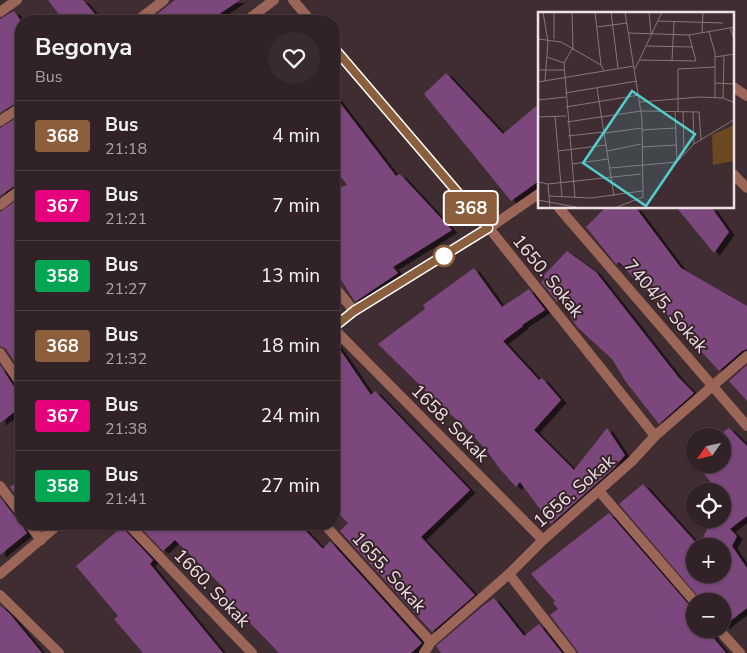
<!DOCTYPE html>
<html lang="en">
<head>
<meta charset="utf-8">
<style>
  :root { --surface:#302226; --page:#382a2e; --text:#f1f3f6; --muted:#a8a4a7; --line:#4b3f43 }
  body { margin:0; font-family:"Nunito Sans",sans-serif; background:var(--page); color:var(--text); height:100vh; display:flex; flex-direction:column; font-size:19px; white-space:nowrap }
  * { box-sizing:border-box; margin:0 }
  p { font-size:16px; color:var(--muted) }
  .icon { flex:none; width:28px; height:28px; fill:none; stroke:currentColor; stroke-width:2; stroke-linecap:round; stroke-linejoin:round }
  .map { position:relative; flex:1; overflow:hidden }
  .side { position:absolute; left:15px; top:15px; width:325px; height:515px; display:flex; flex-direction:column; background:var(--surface); border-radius:20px; box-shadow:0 1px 4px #0004,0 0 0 1px var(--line) }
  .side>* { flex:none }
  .badge { padding:0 10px; border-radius:4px; font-size:18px; line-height:32px }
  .needle { width:32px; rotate:236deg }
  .controls { position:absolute; left:686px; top:428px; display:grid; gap:10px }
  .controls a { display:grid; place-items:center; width:45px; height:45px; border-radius:50%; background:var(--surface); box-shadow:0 1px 4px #0004,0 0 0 1px var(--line); font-size:25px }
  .map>.badge { position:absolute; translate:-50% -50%; box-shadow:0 0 0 2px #fff }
  .round { display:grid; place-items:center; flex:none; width:52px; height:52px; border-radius:26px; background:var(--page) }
  .headline { display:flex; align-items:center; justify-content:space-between; height:85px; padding:0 20px }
  h1 { font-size:24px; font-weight:700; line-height:38px }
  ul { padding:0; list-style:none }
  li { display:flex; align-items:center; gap:15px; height:70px; padding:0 20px; border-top:1px solid var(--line) }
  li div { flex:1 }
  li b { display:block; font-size:19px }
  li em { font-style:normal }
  li .badge { min-width:55px; font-weight:700; text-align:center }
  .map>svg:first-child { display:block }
  .building { fill:#7c477b; fill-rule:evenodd; filter:url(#shadow) }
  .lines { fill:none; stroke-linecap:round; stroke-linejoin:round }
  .minor { stroke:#9b6658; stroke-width:10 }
  .line-casing { stroke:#fff; stroke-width:11 }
  .line { stroke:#8b5e3c; stroke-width:8 }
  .stop-dot { fill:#fff; stroke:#8b5e3c; stroke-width:2.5 }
  .labels { text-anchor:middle; stroke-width:4; stroke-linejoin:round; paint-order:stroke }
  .street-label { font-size:18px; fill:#eee1e4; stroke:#362328 }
  .inset-road { fill:none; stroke:#867579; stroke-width:1 }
  .view { fill:#52cdce; fill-opacity:0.15; stroke:#52cdce; stroke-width:2.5 }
  .inset-edge { fill:none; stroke:#eee1e4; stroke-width:2.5 }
</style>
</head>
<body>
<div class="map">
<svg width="747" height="653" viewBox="0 0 747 653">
  <defs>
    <filter id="shadow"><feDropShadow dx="5.5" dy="3" stdDeviation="0" flood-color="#0009"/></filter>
  </defs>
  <rect width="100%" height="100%" fill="#402d32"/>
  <g class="building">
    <path d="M48,0H83L101,21H64Z"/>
    <path d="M175,0H240L209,21H148Z"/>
    <path d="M14,11L21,21V100L0,113V19Z"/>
    <path d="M446,73L503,134L540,103V180L511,201L424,94Z"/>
    <path d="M334,95L396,176L400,174L452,230L393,267L398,273L355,302L334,269V189L347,185L334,168Z"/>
    <path d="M21,115V182L17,184L0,196V128Z"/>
    <path d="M21,197V372L6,349L0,346V212Z"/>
    <path d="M605,208H636L681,268L747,306V349L742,351L719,371L619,262L616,264L586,227Z"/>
    <path d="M677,208H712L729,232L714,253Z"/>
    <path d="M567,251L596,272L679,378L694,393L659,424L626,382L612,359L577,327L560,300L557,302L541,282L545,279L543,276Z"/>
    <path d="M474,268L502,307L529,289L545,310L522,325L523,326L503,341L539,380L542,378L561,400L534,430L574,470L607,428L625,455L614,468L551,524L520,482L516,487L500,469L487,451L463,425L444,409L378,344L425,309L423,305Z"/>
    <path d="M334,341L371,395L375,391L470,490L421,537L475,595L432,632L340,531L348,523L334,509Z"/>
    <path d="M0,365L15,388L21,391V407L0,423Z"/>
    <path d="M747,365V401L729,381Z"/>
    <path d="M729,428L747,446V516L730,529L737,536L732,546L747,568V608L724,626L722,624V601H702L619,504L643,484L699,546L712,519H722V498L726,491H718L696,464H722V436H717ZM695,546H722V574H695Z"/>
    <path d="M21,478V503L10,487Z"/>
    <path d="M0,497L16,518L21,521V524L27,533L0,555Z"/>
    <path d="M609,513L690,606L695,609V629H711L714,635L712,636L726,653H578L576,649L550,615L558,609L553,603L555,601L531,574Z"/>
    <path d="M137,524H299L323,549L330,541L422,643L411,653H279L223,595L227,591L175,540L163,551Z"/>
    <path d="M122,527L153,560L150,564L223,653H143L114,619L118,616L76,566Z"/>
    <path d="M494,598L524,636L539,624L562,653H441L436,646L484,605Z"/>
    <path d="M0,605L10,614L42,653H0Z"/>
  </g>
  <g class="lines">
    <g class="minor">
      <path d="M293,0L311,21"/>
      <path d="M0,12L17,0"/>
      <path d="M137,21L164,0"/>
      <path d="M246,21L274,0"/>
      <path d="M334,48L489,228L655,436"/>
      <path d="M733,87L747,96"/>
      <path d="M0,121L21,107"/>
      <path d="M733,174L747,188"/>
      <path d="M0,205L21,189"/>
      <path d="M559,208L747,426"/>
      <path d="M334,286L354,311"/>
      <path d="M334,327L354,311L489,228L540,193"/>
      <path d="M334,329L543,540"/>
      <path d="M0,353L21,384"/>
      <path d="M0,486L21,514"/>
      <path d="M599,491L695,602"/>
      <path d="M29,524L41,540"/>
      <path d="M128,524L252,653"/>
      <path d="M324,524L431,642"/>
      <path d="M0,574L59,524"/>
      <path d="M509,574L571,653"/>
      <path d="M0,595L59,653"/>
      <path d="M718,629L740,653"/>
      <path d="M424,653L431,642L509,574L543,540L632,461L655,436L747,356"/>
    </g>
  </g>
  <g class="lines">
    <g class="line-casing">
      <path id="line" d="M334,48L488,228L354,311L334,327"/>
    </g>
    <use href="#line" class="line"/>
  </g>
  <circle class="stop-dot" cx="444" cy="256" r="10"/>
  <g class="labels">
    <g class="street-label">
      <text transform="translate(548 276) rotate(51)" y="6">1650. Sokak</text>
      <text transform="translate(666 306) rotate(49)" y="6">7404/5. Sokak</text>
      <text transform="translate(450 423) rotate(45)" y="6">1658. Sokak</text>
      <text transform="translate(574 491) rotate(-41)" y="6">1656. Sokak</text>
      <text transform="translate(389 572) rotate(48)" y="6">1655. Sokak</text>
      <text transform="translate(212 588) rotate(46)" y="6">1660. Sokak</text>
    </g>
  </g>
  <g transform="translate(538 12)">
    <rect width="196" height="196" fill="#402d32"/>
    <path d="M196,113V149L175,153L174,123Z" fill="#6a4820"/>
    <path class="inset-road" d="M5,0L10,30L7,69M34,0L35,38M57,0L63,53M73,0L80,56M111,0L113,21M120,9L185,11M59,15L89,11M192,15L197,31M171,20L177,41V85M90,21L151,23L197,15M164,21L165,0M151,23L158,49M0,27L23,30L63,53L66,59M16,27V0M109,34L155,35M34,37L26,51L37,186M9,45L26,51M177,45L197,42M102,48L158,49M134,48L136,10M97,57L124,0M0,58H27M0,70L96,54M177,71L197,72M59,76L76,184M27,81L99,69M185,86L186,44M0,88L28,85M102,90L162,85L185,86L197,91M28,95L101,83M137,99L139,150M140,99V57L177,55M145,99L146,141M155,100L156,132M17,104L24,185M0,105L28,104M29,110L103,99L161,100L163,128M104,118L137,116M67,121L104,116M30,124L66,120M104,135L138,133M20,139L68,133M69,139L103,132M139,150L156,132L197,107M34,152L70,147M72,156L139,150M0,170L10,172L103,162M10,172L12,196M11,184L53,186L104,179M0,188L43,196M79,195L105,185L104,107L87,0"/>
    <path class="view" d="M94,79L157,122L108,194L45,151Z"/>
    <rect width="196" height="196" class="inset-edge"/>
  </g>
</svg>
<div class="controls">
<a><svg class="needle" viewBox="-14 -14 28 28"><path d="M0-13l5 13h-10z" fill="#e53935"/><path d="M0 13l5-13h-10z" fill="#a8a4a7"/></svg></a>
<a><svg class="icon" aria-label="locate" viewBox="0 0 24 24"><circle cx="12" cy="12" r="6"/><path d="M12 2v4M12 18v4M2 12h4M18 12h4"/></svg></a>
<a>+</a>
<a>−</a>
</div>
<b class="badge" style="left:471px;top:208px;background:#8b5e3c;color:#fff">368</b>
<section class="side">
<div class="headline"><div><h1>Begonya</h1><p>Bus</p></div><a class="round"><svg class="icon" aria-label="heart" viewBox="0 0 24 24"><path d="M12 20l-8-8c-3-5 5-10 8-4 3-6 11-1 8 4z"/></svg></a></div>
<ul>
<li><span class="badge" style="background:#8b5e3c;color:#fff">368</span><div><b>Bus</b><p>21:18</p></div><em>4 min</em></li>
<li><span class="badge" style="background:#e6007e;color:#fff">367</span><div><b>Bus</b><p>21:21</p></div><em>7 min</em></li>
<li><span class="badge" style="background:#00a651;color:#fff">358</span><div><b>Bus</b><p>21:27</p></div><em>13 min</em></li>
<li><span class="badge" style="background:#8b5e3c;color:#fff">368</span><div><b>Bus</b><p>21:32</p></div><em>18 min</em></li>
<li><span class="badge" style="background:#e6007e;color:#fff">367</span><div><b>Bus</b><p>21:38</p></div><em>24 min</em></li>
<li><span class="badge" style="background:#00a651;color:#fff">358</span><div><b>Bus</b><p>21:41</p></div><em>27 min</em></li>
</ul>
</section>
</div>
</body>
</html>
